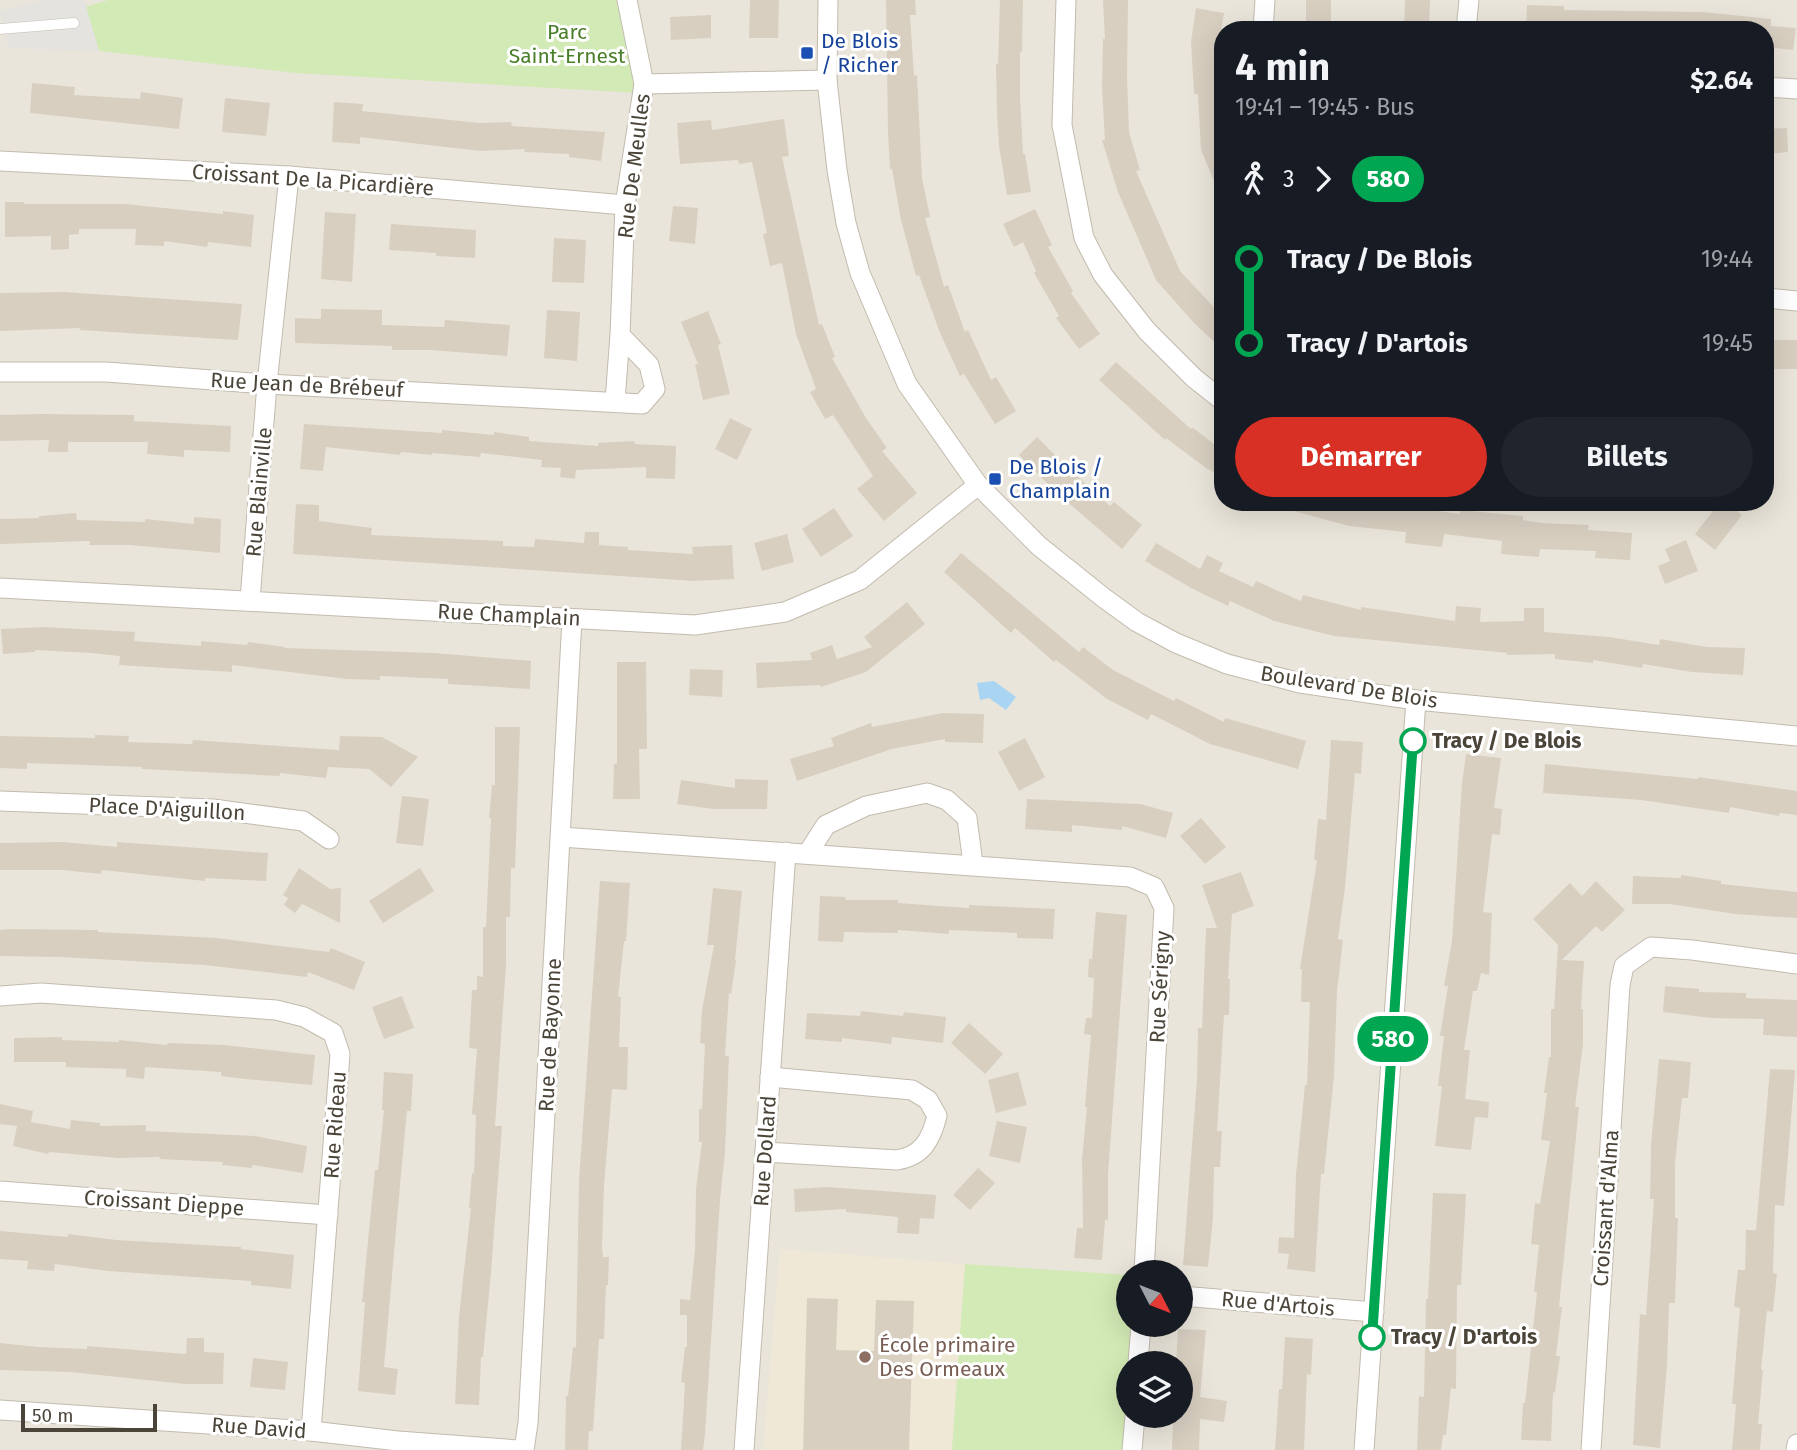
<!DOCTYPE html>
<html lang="fr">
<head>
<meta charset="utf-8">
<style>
  :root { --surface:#171b24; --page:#20242c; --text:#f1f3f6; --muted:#9ea1a6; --accent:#d93025 }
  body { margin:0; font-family:"Fira Sans",sans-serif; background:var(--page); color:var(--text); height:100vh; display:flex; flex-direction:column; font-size:26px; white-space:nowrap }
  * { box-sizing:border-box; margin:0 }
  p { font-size:23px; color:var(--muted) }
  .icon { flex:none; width:38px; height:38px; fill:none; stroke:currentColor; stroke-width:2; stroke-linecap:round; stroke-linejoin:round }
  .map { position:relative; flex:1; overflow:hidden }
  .panel { position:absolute; left:1214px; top:21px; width:560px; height:490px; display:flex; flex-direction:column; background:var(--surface); border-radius:28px; box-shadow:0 7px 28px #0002 }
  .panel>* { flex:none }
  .badge { padding:0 14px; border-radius:23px; font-size:24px; line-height:46px }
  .needle { width:46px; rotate:132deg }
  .tools { position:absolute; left:1116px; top:1260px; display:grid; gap:14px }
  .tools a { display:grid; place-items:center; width:77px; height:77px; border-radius:50%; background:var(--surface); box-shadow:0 7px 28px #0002; font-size:35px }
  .scale { position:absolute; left:21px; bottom:18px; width:136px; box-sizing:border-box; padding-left:7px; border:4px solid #4b4439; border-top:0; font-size:19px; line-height:24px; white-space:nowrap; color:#4b4439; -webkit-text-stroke:5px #fff; paint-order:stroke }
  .map>.badge { position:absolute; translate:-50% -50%; box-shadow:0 0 0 4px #fff }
  .legs { display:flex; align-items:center; gap:10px; height:77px; padding:0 21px; font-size:23px }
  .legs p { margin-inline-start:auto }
  .overview { display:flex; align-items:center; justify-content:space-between; height:119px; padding:0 21px }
  h1 { font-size:38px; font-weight:700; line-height:52px }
  .primary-button { display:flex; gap:14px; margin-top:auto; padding:14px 21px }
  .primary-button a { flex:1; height:80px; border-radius:42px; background:var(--accent); color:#fff; font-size:28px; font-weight:700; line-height:80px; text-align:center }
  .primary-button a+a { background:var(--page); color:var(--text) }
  ul { padding:0 21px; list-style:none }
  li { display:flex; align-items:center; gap:24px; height:84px; font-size:26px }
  li i { display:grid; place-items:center; width:10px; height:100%; margin:0 9px; background:currentColor }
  li i::after { content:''; width:18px; height:18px; margin:-9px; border:5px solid; border-radius:50%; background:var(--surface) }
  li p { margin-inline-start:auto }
  li:first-child i { background:linear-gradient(#0000 50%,currentColor 0) }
  li:last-child i { background:linear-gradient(currentColor 50%,#0000 0) }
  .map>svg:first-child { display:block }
  .residential { fill:#eae5da; fill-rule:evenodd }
  .education { fill:#efe8d6 }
  .green { fill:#d2eab5 }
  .parking { fill:#e5e3e0 }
  .water { fill:#a9d4f2 }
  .building { fill:#d8cfc1 }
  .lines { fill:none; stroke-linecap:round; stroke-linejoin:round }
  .lane-casing { stroke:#c2bbae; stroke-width:11 }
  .street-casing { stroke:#c2bbae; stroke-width:21 }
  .lane { stroke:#fff; stroke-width:10 }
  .street { stroke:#fff; stroke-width:19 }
  .line-1-casing { stroke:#fff; stroke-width:16 }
  .line-1 { stroke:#00a651; stroke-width:10 }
  .transit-dot { fill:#1a4fb4; stroke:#fff; stroke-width:2.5 }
  .stop-1-dot { fill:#fff; stroke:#00a651; stroke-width:3.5 }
  .education-dot { fill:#8d6e63; stroke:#fff; stroke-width:2.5 }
  .labels { text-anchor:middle; stroke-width:6; stroke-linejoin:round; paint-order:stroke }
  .park-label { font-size:21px; fill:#4a7f2a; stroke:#fff }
  .transit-label { font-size:21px; fill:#164399; stroke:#fff; text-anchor:start }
  .street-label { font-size:21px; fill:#4b4439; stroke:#fff }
  .stop-label { font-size:21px; font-weight:bold; fill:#4b4439; stroke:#fff; text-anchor:start }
  .education-label { font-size:21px; fill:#785e54; stroke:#fff; text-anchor:start }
</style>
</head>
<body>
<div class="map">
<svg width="1797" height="1450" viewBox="0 0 1797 1450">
  <rect width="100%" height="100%" fill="#f6f3ec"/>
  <path class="residential" d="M0,0H1797V1450H0ZM1223,30H1766V502H1223ZM1129,1272H1181V1325H1129ZM1129,1363H1181V1416H1129Z"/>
  <path class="education" d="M780,1249L965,1264L952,1450H763Z"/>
  <g class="green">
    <path d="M108,0H616L638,93L296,73L99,51L86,7Z"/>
    <path d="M965,1264L1129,1275V1325H1131L1123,1450H952Z"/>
  </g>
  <path class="parking" d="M45,0H84L99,51L8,48L0,11Z"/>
  <path class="water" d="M994,681L1016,697L1006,710L989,698L980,700L977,683Z"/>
  <g class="building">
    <path d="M750,0H779L778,38H749Z"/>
    <path d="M886,0H915L916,15H910L914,76L917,75L922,178L930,217L925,218L944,287L948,285L965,332L968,330L991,380L996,377L1016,411L995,424L964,374L960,376L940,333L919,275L916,276L901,220L892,169H890L888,133Z"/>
    <path d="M1000,0H1023L1022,52H1020V95L1023,154H1025L1031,192L1007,195L999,146L997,114L996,64H998Z"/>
    <path d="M1103,0H1128L1127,76L1129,132L1140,170L1136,171L1180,271L1223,317V350L1194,323L1156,280L1118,192L1102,140H1105L1102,88L1103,39H1105Z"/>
    <rect x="1306" y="0" width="25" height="23"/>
    <path d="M1405,0H1430L1429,30H1404Z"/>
    <path d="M1527,5L1564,6V10L1703,12L1771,19V26L1796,28L1793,50L1766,47V30H1526Z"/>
    <path d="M1196,8L1224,13L1217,56L1219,105H1223V202L1201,150L1198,94H1194L1191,42Z"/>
    <path d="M711,15V38L671,40L670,17Z"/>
    <path d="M32,83L75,87L74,95L140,99L141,92L183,98L179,129L30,113Z"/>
    <path d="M225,98L270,103L266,136L222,132Z"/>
    <path d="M334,102L363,104L362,111L480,123L511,122L512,126L605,132L601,161L569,157V154L524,152L525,149L480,151L360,137V144L332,142Z"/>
    <path d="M784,119L789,156L782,157L819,325L822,324L835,357L832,358L866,418L887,448L882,451L917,493L884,521L857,489L873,476L833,415L825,419L810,392L816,389L796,334L782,263L770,266L763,234L767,233L752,162L739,164L738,160L680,164L677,123L711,120L712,130Z"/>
    <path d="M1787,128L1788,152L1766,154V129Z"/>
    <path d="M5,202H24V204H125L223,214V211L254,215L251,247L208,242L207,247L164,241V246L135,245L136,229H79V234L69,235V249L51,250V236L5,237Z"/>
    <path d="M673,206L698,208L695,244L669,241Z"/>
    <path d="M1035,209L1052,245L1048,247L1073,291L1071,293L1100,334L1079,349L1056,318L1059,316L1034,273L1036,271L1023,242L1014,247L1003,224Z"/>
    <path d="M325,212L356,214L352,282L321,279Z"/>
    <path d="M391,224L476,230L475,258L436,256V253L389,250Z"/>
    <path d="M554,238L586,240L584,283L552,282Z"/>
    <path d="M64,292L242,304L238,340L80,330V328L0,331V293Z"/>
    <path d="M321,309L382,310V325L444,327L445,320L510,325L507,356L431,350H392V346L295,343V318L321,319Z"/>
    <path d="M547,310L580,312L577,361L544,358Z"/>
    <path d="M708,311L721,344L718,345L730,394L703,400L695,364H698L681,322Z"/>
    <rect x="1766" y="340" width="31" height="29"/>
    <path d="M1116,362L1191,429L1192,427L1223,451V477L1206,468L1166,438L1165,440L1099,380Z"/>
    <path d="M42,414L134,415V421L231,426L230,452L184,450V457L147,454L148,442H68V452H48L49,440L0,441V415Z"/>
    <path d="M730,418L752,429L737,460L715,449Z"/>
    <path d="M304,424L442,433V430L494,435V432L529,437V441L598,446V443L634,441L635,444L676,446L675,479L646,478V467L576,470L575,479L560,477L561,468L541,467L542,460L481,453L480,457L432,453V455L401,452L400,455L326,447L323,471L300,469Z"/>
    <path d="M1037,437L1064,464L1110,506L1114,502L1142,525L1122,549L1057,493L1019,455Z"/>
    <path d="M1279,502H1366L1460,514L1461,510L1523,516V520L1542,523L1589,525L1588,530L1632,533L1630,560L1595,558L1596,551L1540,549L1539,557L1501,554L1502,541L1444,534L1442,547L1405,543L1406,532L1349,526L1279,507Z"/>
    <path d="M1720,502H1726L1742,515L1715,550L1695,534Z"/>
    <path d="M296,504L319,505V521L372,528L371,535L503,541V546L534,547L535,539L584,543L585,532H599V545L628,547V550L693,554L692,547L732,545L734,579L694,581L293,554Z"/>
    <path d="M834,508L853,536L821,557L802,529Z"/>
    <path d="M76,513L77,520L145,522V519L194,524V517L221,519L220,553L130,545H89L90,541L0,544V519L39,518V516Z"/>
    <path d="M787,534L794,562L762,571L754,543Z"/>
    <path d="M1686,540L1698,571L1665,584L1658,566L1670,561L1665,549Z"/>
    <path d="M1156,543L1200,569L1207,555L1223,563L1219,571L1253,587L1256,581L1301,601L1303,595L1361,610V607L1455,621L1456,606L1481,608L1480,622L1524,621V608H1544V632L1609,637L1659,645L1660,639L1707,647L1745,648L1743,675L1692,672L1643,664L1642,668L1593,660V663L1555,659V654L1507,655V653L1334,636L1274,621L1230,601L1228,606L1191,588L1145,561Z"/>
    <path d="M961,553L1079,652L1083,647L1113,670L1174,701L1176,698L1224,722L1225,718L1306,741L1298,769L1210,744L1151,714L1148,720L1107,699L1056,660L1054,662L1015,628L1011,633L944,572Z"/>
    <path d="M907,602L925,624L866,672L821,687L820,685L757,688L756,663L812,660L810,653L832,645L837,659L872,647L864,637Z"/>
    <path d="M43,627L135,632L134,641L201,646V641L247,645L248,642L285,647V648L434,653L531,661L530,689L448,684V679L380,676V680L347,679L232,665V672L119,665L120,656L91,653L35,650V652L3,654L1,629Z"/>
    <path d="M617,662H646L647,749H639L640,799H613L614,764H617Z"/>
    <path d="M690,669L723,670L722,697L689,695Z"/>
    <path d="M943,713L984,714L983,743L945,742V739L892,749L797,781L790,759L834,746L831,738L871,723L872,727Z"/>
    <path d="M495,727H520L515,868H511L510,917H506V965L495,1126H502L491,1272L483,1357H481L479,1405L455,1404L459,1316L471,1208H469L472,1173L474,1174L476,1115L472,1114L477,1049L469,1048L472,990H477V976L483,977V927H486L491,818H489L492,785H495Z"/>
    <path d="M95,735L129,736L128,742L192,744L193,740L339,750L340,736L382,737L418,757L391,787L369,769L328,767L326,778L280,773V776L142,769V767L27,763V769L0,768V736L95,738Z"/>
    <path d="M1025,738L1045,777L1019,791L998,752Z"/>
    <path d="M1331,740L1363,742L1361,774L1355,773L1345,888L1338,939L1343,940L1337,991L1334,1076L1324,1174H1321L1315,1272L1287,1269L1289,1254L1278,1253L1279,1237L1294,1238L1296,1175L1305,1085H1307L1310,1002H1301L1302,969H1300L1317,860H1314L1318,819L1326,820Z"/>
    <path d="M1466,754L1501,758L1494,808L1502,809L1500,835L1492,834L1483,912L1492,913L1489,975L1481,973L1477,991H1473L1464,1050H1470L1465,1099L1489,1102L1488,1118L1475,1117L1471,1150L1435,1146L1442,1086H1438L1444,1036H1440L1448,986H1444L1452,941L1462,783Z"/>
    <path d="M1545,764L1698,779V777L1797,791V815L1780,813L1779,816L1730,807L1729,813L1641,800L1543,793Z"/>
    <path d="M735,779L768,780L767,809H713L677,804L681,780L735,788Z"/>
    <path d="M402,796L429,799L423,846L396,843Z"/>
    <path d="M1027,799L1140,804L1173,813L1166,838L1122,826V830L1072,825V832L1025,829Z"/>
    <path d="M1201,818L1226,847L1205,864L1180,836Z"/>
    <path d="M63,842L117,847V842L268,853L266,881L205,878V881L102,870L101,874L62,870H0V843Z"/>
    <path d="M299,868L330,889L341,888L340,923L302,904L295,913L284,905L288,898L283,895Z"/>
    <path d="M420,868L434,891L383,923L369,901Z"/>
    <path d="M1241,872L1254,906L1232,914L1228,979H1230L1229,1015H1224L1217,1131H1222L1220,1167H1214L1213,1218L1208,1267L1183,1265L1197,1079L1198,1028H1202L1206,928H1217L1202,885Z"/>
    <path d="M1681,875L1721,881V884L1797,892V918L1736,914L1669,904H1632L1633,876L1681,878Z"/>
    <path d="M600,881L630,883L626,941H624L618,997H621L619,1047H628L627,1090L612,1089L604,1186L602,1247L603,1257H609L608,1285H606L604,1339H599L593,1431H589L588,1450H565L566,1396H568L573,1347L576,1348L579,1181Z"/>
    <path d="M1596,881L1625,910L1602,932L1596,926L1562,960L1584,961L1581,1009H1583V1044L1575,1107H1579L1559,1307H1562L1556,1356H1560L1555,1393L1553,1392L1551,1441L1521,1440L1523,1403H1525L1537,1292H1534L1539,1245L1531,1244L1535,1203L1540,1204L1550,1141L1541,1140L1547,1093H1544L1549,1057H1551V1009H1554L1558,945L1533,919L1570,883L1582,896Z"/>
    <path d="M713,888L742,891L735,960L736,961L731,994L729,993L725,1056H729L725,1152L720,1200L705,1434L703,1450H681L685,1383L681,1382L685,1347H687V1315H680V1299L690,1300L695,1250L696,1189L702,1142H699V1109H702L705,1044L700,1043L702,1010L714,945H707Z"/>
    <path d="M820,896L846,897L845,900H898V903L969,908V905L1055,909L1053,939L1017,938V933L949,930V934L898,930V933L844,932L843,942L818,941Z"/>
    <path d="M1096,912L1127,915L1108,1175V1220H1105L1102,1260L1074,1258L1077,1228H1083L1082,1159L1087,1107H1085L1091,1035L1084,1034L1086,1018H1092L1094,978L1088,977L1089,959H1092Z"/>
    <path d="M11,929L98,930V932L217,938L329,952L331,948L365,962L354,990L308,972L307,977L204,965L61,957L0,956V930Z"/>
    <path d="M1665,986L1699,989V992L1746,993V998L1797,1000V1037L1763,1035L1764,1019L1711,1018L1663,1012Z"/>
    <path d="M402,996L414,1028L384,1039L372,1007Z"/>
    <path d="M861,1011L903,1016L904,1012L946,1017L943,1043L892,1037L891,1044L842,1038V1042L805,1039L807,1013L860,1016Z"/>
    <path d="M969,1023L1003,1054L985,1074L951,1043Z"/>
    <path d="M62,1037V1040L119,1042V1040L167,1045L168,1043L224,1045L315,1055L312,1085L245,1079L221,1076V1072L145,1067L144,1079L126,1077V1069L66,1067V1062H14V1038Z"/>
    <path d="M1659,1059L1691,1062L1688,1098H1682L1675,1163V1218H1678L1675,1303H1669L1667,1365L1660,1448L1633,1445L1640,1314L1646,1315L1654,1199H1650L1651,1145Z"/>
    <path d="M1770,1069L1795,1070L1784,1206L1775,1205L1773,1273L1777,1274L1773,1312L1767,1311L1761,1370H1763L1758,1424H1762L1760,1450H1732L1736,1404H1732L1740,1308L1734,1307L1738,1270H1745L1746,1230H1756Z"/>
    <path d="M384,1072L413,1074L411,1111H407L401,1174L384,1367L398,1369L395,1395L358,1391L365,1302H362L375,1170H378L384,1110H382Z"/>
    <path d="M1018,1072L1027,1105L996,1113L988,1080Z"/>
    <path d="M0,1104L33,1111L31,1122L70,1129L71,1120L100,1123V1126L146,1125V1131L255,1136L307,1146L303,1173L252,1165V1168L222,1165L223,1162L159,1159L160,1157L118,1158L49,1152L48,1154L13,1146L17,1126L0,1124Z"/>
    <path d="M997,1121L1027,1127L1020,1163L989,1156Z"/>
    <path d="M978,1168L995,1183L970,1210L953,1195Z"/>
    <path d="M828,1187L936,1195L934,1219L920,1218L919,1234L897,1233L898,1217L846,1212V1209L795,1212L794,1189Z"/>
    <path d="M1433,1193L1466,1194L1461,1285H1457L1456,1389L1451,1388L1446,1435H1443L1441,1450H1417L1419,1396L1424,1397L1426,1299H1428Z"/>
    <path d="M0,1231L68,1237V1234L116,1240L241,1247V1249L294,1255L291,1289L251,1285V1281L108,1271L55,1264L54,1271L27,1269L28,1261L0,1259Z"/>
    <path d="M807,1298L838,1299L836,1350L874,1351L876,1300L914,1301L909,1450H803Z"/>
    <path d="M1178,1329L1206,1330L1200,1397L1227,1401L1224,1422L1200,1419L1199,1450H1172L1173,1416H1181V1363H1176Z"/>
    <path d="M1285,1337L1313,1339L1311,1375L1307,1374L1304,1450H1275L1279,1389H1282Z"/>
    <path d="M187,1338H204V1352L224,1353L223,1384H185L70,1372L0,1370V1343L38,1347L87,1349V1346L186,1354Z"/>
    <path d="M253,1358L288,1362L285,1390L250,1387Z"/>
  </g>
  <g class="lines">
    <g class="lane-casing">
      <path id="lane" d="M0,29L74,23"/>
    </g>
    <g class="street-casing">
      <g id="street">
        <path d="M828,0L827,80L837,170L846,223L860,273L907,384L978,485L1039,546L1104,598L1137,622L1176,643L1227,664L1300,683L1416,700L1797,736"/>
        <path d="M1066,0L1062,125L1084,238L1103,275L1147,331L1194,378L1223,401"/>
        <path d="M1263,30L1265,0"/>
        <path d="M1466,30L1469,0"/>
        <path d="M644,84L827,80"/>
        <path d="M1766,87L1797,89"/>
        <path d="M0,161L289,176L625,205"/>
        <path d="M1766,298L1797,301"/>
        <path d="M0,372H106L267,384L642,404L655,389L649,365L620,335"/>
        <path d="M615,401L620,335L625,205L644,84L627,0"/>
        <path d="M0,588L695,625L785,612L860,580L978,485"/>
        <path d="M250,600L267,384L289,176"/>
        <path d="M0,801L213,809L303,821L329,839"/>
        <path d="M561,837L1130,877L1154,887L1164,908L1144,1272"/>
        <path d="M808,853L826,825L866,806L927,793L947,800L967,818L973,864"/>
        <path d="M0,996L41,993L276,1010L304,1017L333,1033L340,1054L311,1431"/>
        <path d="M765,1152L897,1160C922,1156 931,1140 937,1116L928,1100L912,1090L770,1077"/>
        <path d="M0,1191L328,1215"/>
        <path d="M1181,1296L1374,1312"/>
        <path d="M1138,1363L1141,1325"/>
        <path d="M0,1410L311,1431L398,1441L518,1450"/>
        <path d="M524,1450L528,1423L572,619"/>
        <path d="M744,1450L786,852"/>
        <path d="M1132,1450L1135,1416"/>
        <path d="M1364,1450L1416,700"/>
        <path d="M1591,1450L1620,985L1624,966L1651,947L1692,950L1797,964"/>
        <path d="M1796,1450L1797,1444"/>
      </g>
    </g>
    <use href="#lane" class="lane"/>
    <use href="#street" class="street"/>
  </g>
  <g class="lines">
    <g class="line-1-casing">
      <path id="line-1" d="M1372,1337L1413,741"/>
    </g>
    <use href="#line-1" class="line-1"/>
  </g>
  <g class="transit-dot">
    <rect x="800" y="46" width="14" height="14" rx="3.5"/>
    <rect x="988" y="472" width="14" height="14" rx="3.5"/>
  </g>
  <g class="stop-1-dot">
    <circle cx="1413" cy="741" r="12"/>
    <circle cx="1372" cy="1337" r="12"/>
  </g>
  <circle class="education-dot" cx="865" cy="1357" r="7"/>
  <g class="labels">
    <g class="park-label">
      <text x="567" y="39">Parc<tspan x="567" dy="24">Saint-Ernest</tspan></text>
    </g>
    <g class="transit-label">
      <text x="821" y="48">De Blois<tspan x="821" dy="24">/ Richer</tspan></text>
      <text x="1009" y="474">De Blois /<tspan x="1009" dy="24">Champlain</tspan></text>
    </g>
    <g class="street-label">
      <text transform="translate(634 166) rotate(-83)" y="7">Rue De Meulles</text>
      <text transform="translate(313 180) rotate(4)" y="7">Croissant De la Picardière</text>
      <text transform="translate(307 385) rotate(3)" y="7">Rue Jean de Brébeuf</text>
      <text transform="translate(259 492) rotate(-85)" y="7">Rue Blainville</text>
      <text transform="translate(509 615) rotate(3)" y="7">Rue Champlain</text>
      <text transform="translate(1349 687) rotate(9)" y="7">Boulevard De Blois</text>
      <text transform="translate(167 809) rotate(3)" y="7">Place D'Aiguillon</text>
      <text transform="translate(1160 987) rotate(-87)" y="7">Rue Sérigny</text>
      <text transform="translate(550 1035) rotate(-87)" y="7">Rue de Bayonne</text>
      <text transform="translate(335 1125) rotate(-86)" y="7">Rue Rideau</text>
      <text transform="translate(765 1151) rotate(-86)" y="7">Rue Dollard</text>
      <text transform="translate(164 1203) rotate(4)" y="7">Croissant Dieppe</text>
      <text transform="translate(1606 1208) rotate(-86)" y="7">Croissant d'Alma</text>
      <text transform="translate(1278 1304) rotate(5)" y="7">Rue d'Artois</text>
      <text transform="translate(259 1428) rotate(4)" y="7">Rue David</text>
    </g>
    <g class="stop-label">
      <text x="1432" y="748">Tracy / De Blois</text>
      <text x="1391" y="1344">Tracy / D'artois</text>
    </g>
    <g class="education-label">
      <text x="879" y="1352">École primaire<tspan x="879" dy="24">Des Ormeaux</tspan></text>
    </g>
  </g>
</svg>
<div class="tools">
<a><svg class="needle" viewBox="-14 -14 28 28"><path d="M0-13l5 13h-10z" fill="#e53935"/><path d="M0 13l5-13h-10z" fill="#9ea1a6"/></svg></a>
<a><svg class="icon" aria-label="layers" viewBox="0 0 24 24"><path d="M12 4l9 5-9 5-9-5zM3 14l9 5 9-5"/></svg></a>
</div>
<div class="scale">50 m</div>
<b class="badge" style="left:1393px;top:1039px;background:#00a651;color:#fff">58O</b>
<section class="panel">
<div class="overview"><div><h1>4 min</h1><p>19:41 – 19:45 · Bus</p></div><b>$2.64</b></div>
<div class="legs"><svg class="icon" aria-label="walk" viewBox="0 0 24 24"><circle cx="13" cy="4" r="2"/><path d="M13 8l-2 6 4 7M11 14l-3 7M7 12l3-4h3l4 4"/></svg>3<svg class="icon" aria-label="forward" viewBox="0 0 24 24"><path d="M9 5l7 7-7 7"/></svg><b class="badge" style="background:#00a651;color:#fff">58O</b></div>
<ul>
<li><i style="color:#00a651"></i><b>Tracy / De Blois</b><p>19:44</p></li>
<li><i style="color:#00a651"></i><b>Tracy / D'artois</b><p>19:45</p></li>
</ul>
<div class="primary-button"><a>Démarrer</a><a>Billets</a></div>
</section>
</div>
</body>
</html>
